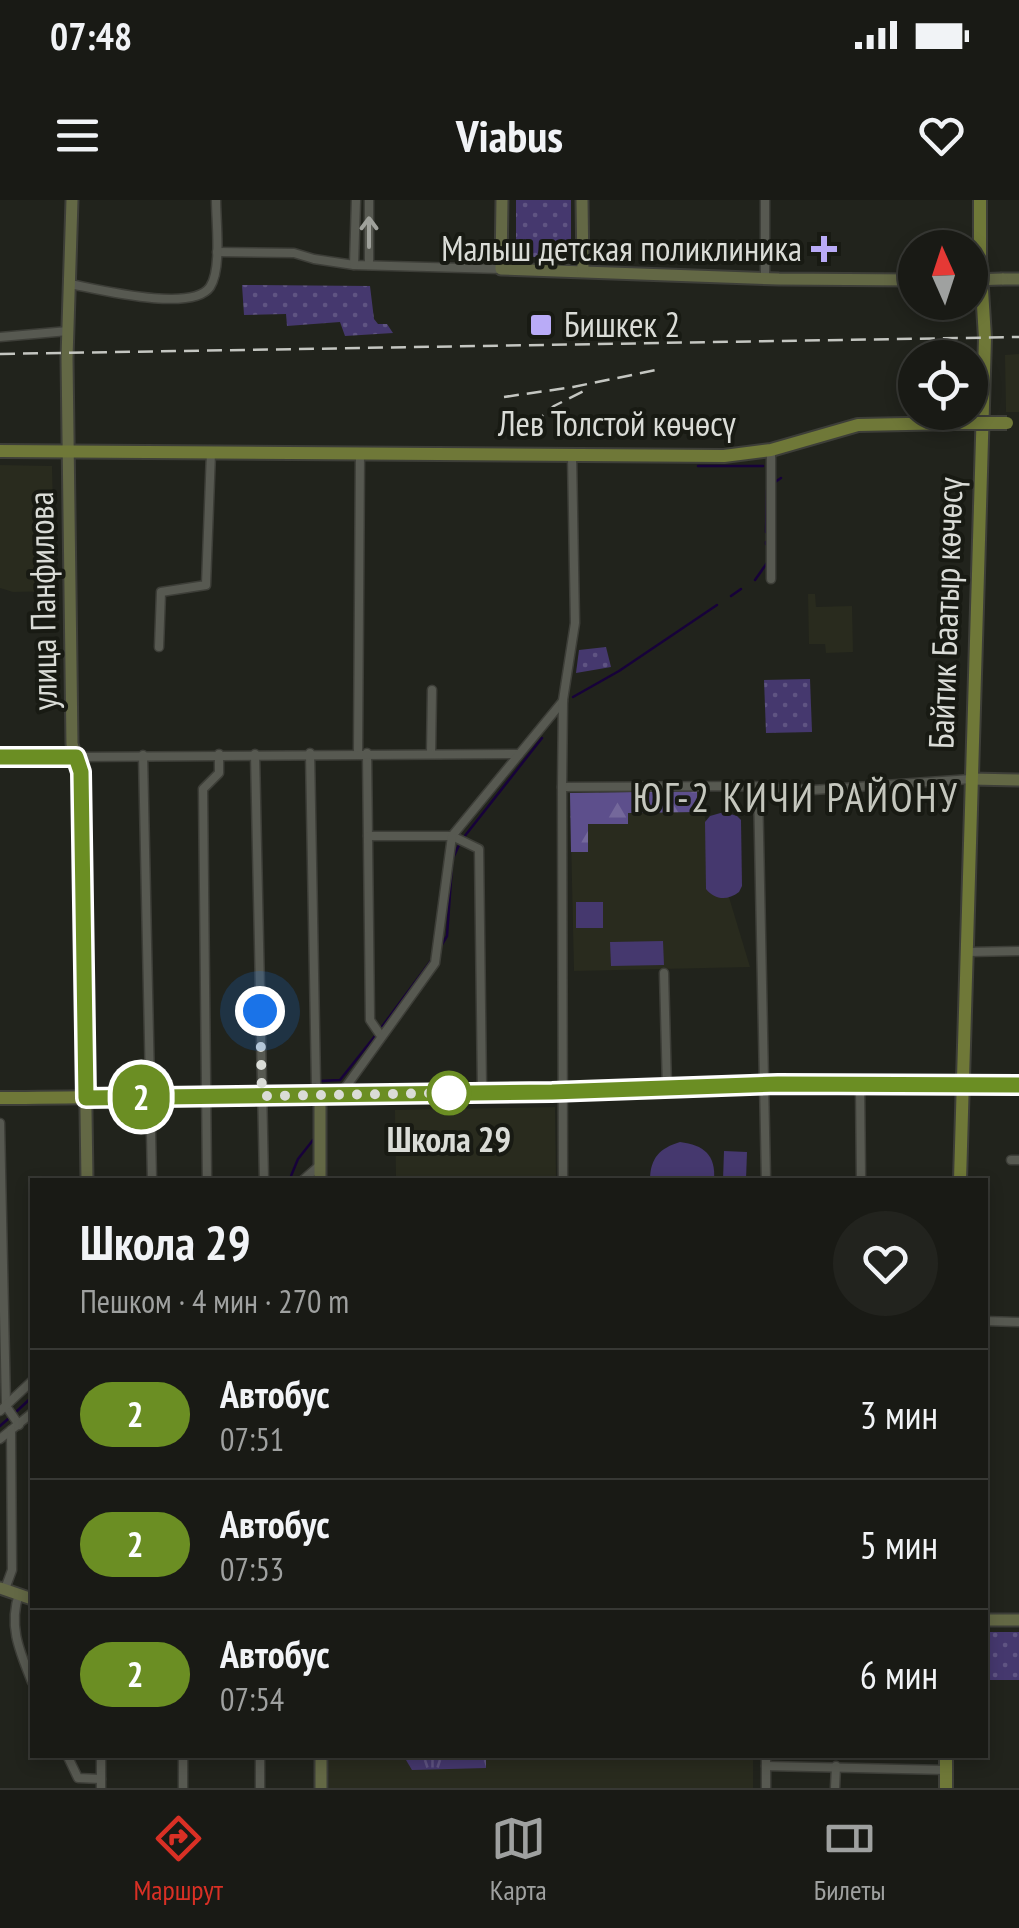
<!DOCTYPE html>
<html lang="ru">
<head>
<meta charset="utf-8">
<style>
  :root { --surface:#191a15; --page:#22231e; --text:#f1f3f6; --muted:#9fa1a0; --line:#373834; --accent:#d93025 }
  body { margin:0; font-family:"PT Sans Narrow",sans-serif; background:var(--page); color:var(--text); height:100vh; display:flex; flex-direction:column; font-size:38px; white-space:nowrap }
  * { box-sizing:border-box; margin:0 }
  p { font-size:32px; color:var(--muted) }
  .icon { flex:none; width:55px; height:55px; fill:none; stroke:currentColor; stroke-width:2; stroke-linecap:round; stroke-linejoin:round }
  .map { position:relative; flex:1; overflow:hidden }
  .panel { position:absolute; left:30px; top:978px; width:958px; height:580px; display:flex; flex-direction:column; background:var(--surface); border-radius:0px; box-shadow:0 5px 15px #0003,0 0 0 2px var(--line) }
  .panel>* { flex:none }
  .badge { padding:0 20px; border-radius:32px; font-size:35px; line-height:65px }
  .needle { width:65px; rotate:357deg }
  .controls { position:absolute; left:898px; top:30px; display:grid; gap:20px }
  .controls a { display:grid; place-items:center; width:90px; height:90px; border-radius:50%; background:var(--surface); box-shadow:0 5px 15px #0003,0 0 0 2px var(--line); font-size:50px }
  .you { position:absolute; width:50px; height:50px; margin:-25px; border:8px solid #fff; border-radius:50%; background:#1a73e8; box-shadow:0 0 0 15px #1a73e833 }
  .map>.badge { position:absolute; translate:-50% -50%; box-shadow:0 0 0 5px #fff }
  .round { display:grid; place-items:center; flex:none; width:105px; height:105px; border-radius:52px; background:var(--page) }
  .head { display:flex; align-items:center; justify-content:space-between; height:170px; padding:0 50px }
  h1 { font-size:48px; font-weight:700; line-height:75px }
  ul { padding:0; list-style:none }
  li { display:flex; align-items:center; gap:30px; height:130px; padding:0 50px; border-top:2px solid var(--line) }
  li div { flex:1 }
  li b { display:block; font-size:38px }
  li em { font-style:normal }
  li .badge { min-width:110px; font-weight:700; text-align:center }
  .status { display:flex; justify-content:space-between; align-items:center; height:70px; padding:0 50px; background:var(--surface); direction:ltr }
  .status svg { height:28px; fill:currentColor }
  header { display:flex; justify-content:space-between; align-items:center; height:130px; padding:0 50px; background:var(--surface); font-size:45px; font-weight:700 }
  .tabs { display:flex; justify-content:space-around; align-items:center; height:140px; border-top:2px solid var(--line); background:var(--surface); font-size:28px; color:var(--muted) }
  .tabs a { display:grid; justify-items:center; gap:5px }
  .tabs .active { color:var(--accent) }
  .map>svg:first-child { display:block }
  .built { fill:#292b1e }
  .grass { fill:url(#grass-tufts) }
  .forest { fill:url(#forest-firs) }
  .park { fill:url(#park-dots) }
  .garden { fill:#45386e }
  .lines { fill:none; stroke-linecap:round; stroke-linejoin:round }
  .stream { stroke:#17023a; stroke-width:2.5 }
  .street-casing { stroke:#3d3e38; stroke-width:11 }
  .secondary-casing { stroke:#3d3e38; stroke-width:15 }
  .primary-casing { stroke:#3d3e38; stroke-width:16 }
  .street { stroke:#575951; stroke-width:8 }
  .secondary { stroke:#636845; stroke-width:11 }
  .primary { stroke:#6f7838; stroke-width:12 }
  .rail { stroke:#c4c6c1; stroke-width:2.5; stroke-dasharray:15 8; stroke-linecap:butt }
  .secondary-bridge-casing { stroke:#3d3e38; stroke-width:15; stroke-linecap:butt }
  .primary-bridge-casing { stroke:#3d3e38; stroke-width:16; stroke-linecap:butt }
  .secondary-bridge { stroke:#636845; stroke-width:11 }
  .primary-bridge { stroke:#6f7838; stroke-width:12 }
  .oneway { stroke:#9fa19b }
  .line-casing { stroke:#fff; stroke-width:22 }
  .line { stroke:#6b8e23; stroke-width:15 }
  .walk { stroke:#dadcd7; stroke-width:10; stroke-dasharray:0 18 }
  .poi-dot { fill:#b9abf7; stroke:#181a13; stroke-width:4 }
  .stop-dot { fill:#fff; stroke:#6b8e23; stroke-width:5 }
  .labels { text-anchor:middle; stroke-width:8; stroke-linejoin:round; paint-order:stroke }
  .poi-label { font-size:35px; fill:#dadcd7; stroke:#181a13; text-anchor:end }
  .street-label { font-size:35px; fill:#dadcd7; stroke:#181a13 }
  .stop-label { font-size:35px; font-weight:bold; fill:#dadcd7; stroke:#181a13 }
  .quarter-label { font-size:40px; letter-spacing:2.5px; fill:#c5c7be; stroke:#181a13 }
</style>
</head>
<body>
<div class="status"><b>07:48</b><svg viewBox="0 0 49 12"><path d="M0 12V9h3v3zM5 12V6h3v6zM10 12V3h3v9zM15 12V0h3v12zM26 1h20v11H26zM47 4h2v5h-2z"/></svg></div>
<header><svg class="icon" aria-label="menu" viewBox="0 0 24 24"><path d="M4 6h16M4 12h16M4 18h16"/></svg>Viabus<svg class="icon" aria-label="heart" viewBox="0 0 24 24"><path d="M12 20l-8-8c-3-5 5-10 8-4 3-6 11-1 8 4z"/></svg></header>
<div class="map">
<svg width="1019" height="1588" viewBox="0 0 1019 1588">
  <defs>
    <pattern id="grass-tufts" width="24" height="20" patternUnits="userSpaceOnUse" patternTransform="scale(2.5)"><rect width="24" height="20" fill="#45386e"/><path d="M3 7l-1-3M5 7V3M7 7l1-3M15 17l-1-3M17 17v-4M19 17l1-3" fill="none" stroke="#5f5482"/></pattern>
    <pattern id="forest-firs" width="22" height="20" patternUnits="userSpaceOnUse" patternTransform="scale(2.5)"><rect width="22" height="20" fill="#5d4f8c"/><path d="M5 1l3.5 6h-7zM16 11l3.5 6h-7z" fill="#74689b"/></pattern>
    <pattern id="park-dots" width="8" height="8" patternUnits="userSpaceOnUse" patternTransform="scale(2.5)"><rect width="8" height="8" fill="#45386e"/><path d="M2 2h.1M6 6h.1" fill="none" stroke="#5f5482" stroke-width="1.8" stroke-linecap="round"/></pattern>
  </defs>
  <rect width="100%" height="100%" fill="#21231c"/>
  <g class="built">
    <path d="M1019,154V212H1006L1005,155Z"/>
    <path d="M0,265L52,266L55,391L13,392L0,388Z"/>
    <path d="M808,394H815L816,407L852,406L853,452L826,453L825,444H809Z"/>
    <path d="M697,591L750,767L574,771L570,593Z"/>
    <path d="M555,907L556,980H396L395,910Z"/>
    <rect x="329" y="1555" width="424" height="33"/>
  </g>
  <path class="grass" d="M403,1555H486V1568L412,1570Z"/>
  <path class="forest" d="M697,591V612L628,613V624H588V652H571L570,593Z"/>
  <g class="park">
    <rect x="516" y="0" width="55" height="57"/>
    <path d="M242,85L370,86L374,119L378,124H387L393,133L345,136L340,122L287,126L286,114L244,115Z"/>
    <path d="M606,447L611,467L576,473L579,450Z"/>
    <path d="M810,479L812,532L766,533L764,480Z"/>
    <rect x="985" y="1432" width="34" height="48"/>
  </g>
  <g class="garden">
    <path d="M724,612L737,616L741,620L742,686L739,692C727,701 715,700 706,689L705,622L710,616Z"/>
    <rect x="576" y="702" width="27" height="26"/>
    <path d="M663,741L664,765L611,766L610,742Z"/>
    <path d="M680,942C704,945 716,955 714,980H650C650,958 660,948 680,942Z"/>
    <path d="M724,951L747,952L746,980H723Z"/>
  </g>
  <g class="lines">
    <g class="stream">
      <path d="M698,266H763"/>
      <path d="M775,282L781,278"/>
      <path d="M766,332L767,290"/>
      <path d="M766,342V344"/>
      <path d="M755,380L767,363"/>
      <path d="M731,396L741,389"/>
      <path d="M573,497L619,471L717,405"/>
      <path d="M464,637L542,538"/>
      <path d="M453,658L460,643"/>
      <path d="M441,746L447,736L452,665"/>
      <path d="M381,828L433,758"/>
      <path d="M320,881L340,880L375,836"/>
      <path d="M291,976L298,959L313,940"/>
      <path d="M17,1211L32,1197"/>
      <path d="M0,1226L8,1219"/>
    </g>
    <g class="street-casing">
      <g id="street">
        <path d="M369,0V65"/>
        <path d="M217,52L294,53L314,59L354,65L501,69"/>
        <path d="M354,65L356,0"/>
        <path d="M765,79V0"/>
        <path d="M70,84C97,89 192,113 210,87C222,69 216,22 216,0"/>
        <path d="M0,137L68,131"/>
        <path d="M771,250V379"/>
        <path d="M159,447L161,392L206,385L211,252"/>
        <path d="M310,553L316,884L319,893"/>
        <path d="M358,553L360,253"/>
        <path d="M367,553L370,820L381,836"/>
        <path d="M255,554L264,980"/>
        <path d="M431,554L432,490"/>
        <path d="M143,555L152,980"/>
        <path d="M77,557L519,554"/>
        <path d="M562,587L752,586L813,590L971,579"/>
        <path d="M758,587L766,980"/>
        <path d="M368,636H452L479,649L482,890"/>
        <path d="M968,752L1019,751"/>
        <path d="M664,773L667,888"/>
        <path d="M860,885L861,980"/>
        <path d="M340,895L435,763L452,636L563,501"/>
        <path d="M0,923L6,1206L19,1225"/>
        <path d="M1011,960H1019"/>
        <path d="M207,980L203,589L219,573V554"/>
        <path d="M303,980L320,965"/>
        <path d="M563,980L562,587L563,500L575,423L572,256"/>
        <path d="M985,1121L1019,1122"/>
        <path d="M0,1211L32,1181"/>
        <path d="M0,1239L32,1213"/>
        <path d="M5,1389L12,1370L11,1230"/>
        <path d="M19,1394C8,1426 20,1452 32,1482"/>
        <path d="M67,1555L78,1578L101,1579"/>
        <path d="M183,1555V1588"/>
        <path d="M260,1555V1588"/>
        <path d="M766,1555V1588"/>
        <path d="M766,1566L946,1570"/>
        <path d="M101,1588V1555"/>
        <path d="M835,1588L836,1566"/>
      </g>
    </g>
    <g class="secondary-casing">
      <g id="secondary">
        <path d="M72,0L67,158L72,544L81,572L87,980"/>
        <path d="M502,0L501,69L779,79L915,80"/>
        <path d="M582,0L583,71"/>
        <path d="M1002,79H1019"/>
        <path d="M0,557H77"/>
        <path d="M971,579L1019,580"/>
        <path d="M320,980V895"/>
        <path d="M0,1388L32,1399"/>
        <path d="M985,1420H1019"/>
        <path d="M321,1555V1588"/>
      </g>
    </g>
    <g class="primary-casing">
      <g id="primary">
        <path d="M980,0V61"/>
        <path d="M0,251L724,256L771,250L858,225L956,223"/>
        <path d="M0,898C340,895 679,885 1019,885"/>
        <path d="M960,980L985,138L980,57"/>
        <path d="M946,1588V1555"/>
      </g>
    </g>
    <use href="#street" class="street"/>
    <use href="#secondary" class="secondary"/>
    <use href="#primary" class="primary"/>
    <g class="rail">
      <path d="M0,154L1019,137"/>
      <path d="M504,197L573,187L661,169"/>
      <path d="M532,225L554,206L584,191"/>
    </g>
    <g class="secondary-bridge-casing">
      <path id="secondary-bridge" d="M970,80L1002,79"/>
    </g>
    <g class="primary-bridge-casing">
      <path id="primary-bridge" d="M956,223H1007"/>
    </g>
    <use href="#secondary-bridge" class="secondary-bridge"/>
    <use href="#primary-bridge" class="primary-bridge"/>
  </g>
  <defs><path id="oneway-shaft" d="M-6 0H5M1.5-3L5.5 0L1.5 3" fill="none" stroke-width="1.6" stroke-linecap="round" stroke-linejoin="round" transform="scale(2.5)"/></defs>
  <use class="oneway" href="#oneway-shaft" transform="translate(369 32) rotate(-90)"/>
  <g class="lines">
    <g class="line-casing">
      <path id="line" d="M0,557H76L81,572L86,898L552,892L778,884L1019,885"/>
    </g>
    <use href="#line" class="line"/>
    <path class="walk" d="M260,811L262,896L449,893"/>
  </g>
  <g class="poi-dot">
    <path d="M819 34h10v10h10v10h-10v10h-10v-10h-10v-10h10z"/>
    <rect x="529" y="113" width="24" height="24" rx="5"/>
  </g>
  <circle class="stop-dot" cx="449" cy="893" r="20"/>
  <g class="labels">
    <g class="poi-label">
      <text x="802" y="61">Малыш детская поликлиника</text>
      <text x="564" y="137" text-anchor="start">Бишкек 2</text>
    </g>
    <g class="street-label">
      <text x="617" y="236">Лев Толстой көчөсү</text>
      <text transform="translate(43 401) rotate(-91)" y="12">улица Панфилова</text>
      <text transform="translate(946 413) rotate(-88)" y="12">Байтик Баатыр көчөсү</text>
    </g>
    <g class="stop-label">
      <text x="449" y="952">Школа 29</text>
    </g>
    <g class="quarter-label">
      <text x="796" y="612">ЮГ-2 КИЧИ РАЙОНУ</text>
    </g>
  </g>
</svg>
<div class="controls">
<a><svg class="needle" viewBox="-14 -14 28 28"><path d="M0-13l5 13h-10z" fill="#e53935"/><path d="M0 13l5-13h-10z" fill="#9fa1a0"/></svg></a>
<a><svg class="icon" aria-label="locate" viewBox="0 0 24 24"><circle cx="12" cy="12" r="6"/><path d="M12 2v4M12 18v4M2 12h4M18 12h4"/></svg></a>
</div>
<div class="you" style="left:260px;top:811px"></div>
<b class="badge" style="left:141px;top:897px;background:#6b8e23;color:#fff">2</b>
<section class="panel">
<div class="head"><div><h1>Школа 29</h1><p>Пешком · 4 мин · 270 m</p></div><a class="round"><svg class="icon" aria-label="heart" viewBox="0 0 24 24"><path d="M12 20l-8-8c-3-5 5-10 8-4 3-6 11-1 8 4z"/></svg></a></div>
<ul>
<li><span class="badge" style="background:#6b8e23;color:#fff">2</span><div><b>Автобус</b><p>07:51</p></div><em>3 мин</em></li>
<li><span class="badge" style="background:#6b8e23;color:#fff">2</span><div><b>Автобус</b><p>07:53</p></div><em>5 мин</em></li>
<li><span class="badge" style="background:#6b8e23;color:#fff">2</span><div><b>Автобус</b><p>07:54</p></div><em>6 мин</em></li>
</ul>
</section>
</div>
<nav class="tabs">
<a class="active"><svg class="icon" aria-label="directions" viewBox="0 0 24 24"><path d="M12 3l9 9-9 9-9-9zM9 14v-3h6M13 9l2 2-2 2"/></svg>Маршрут</a>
<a><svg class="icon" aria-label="map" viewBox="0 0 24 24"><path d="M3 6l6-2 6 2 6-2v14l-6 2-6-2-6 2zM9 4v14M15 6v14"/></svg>Карта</a>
<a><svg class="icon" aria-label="tickets" viewBox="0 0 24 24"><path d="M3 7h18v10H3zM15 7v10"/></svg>Билеты</a>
</nav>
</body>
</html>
